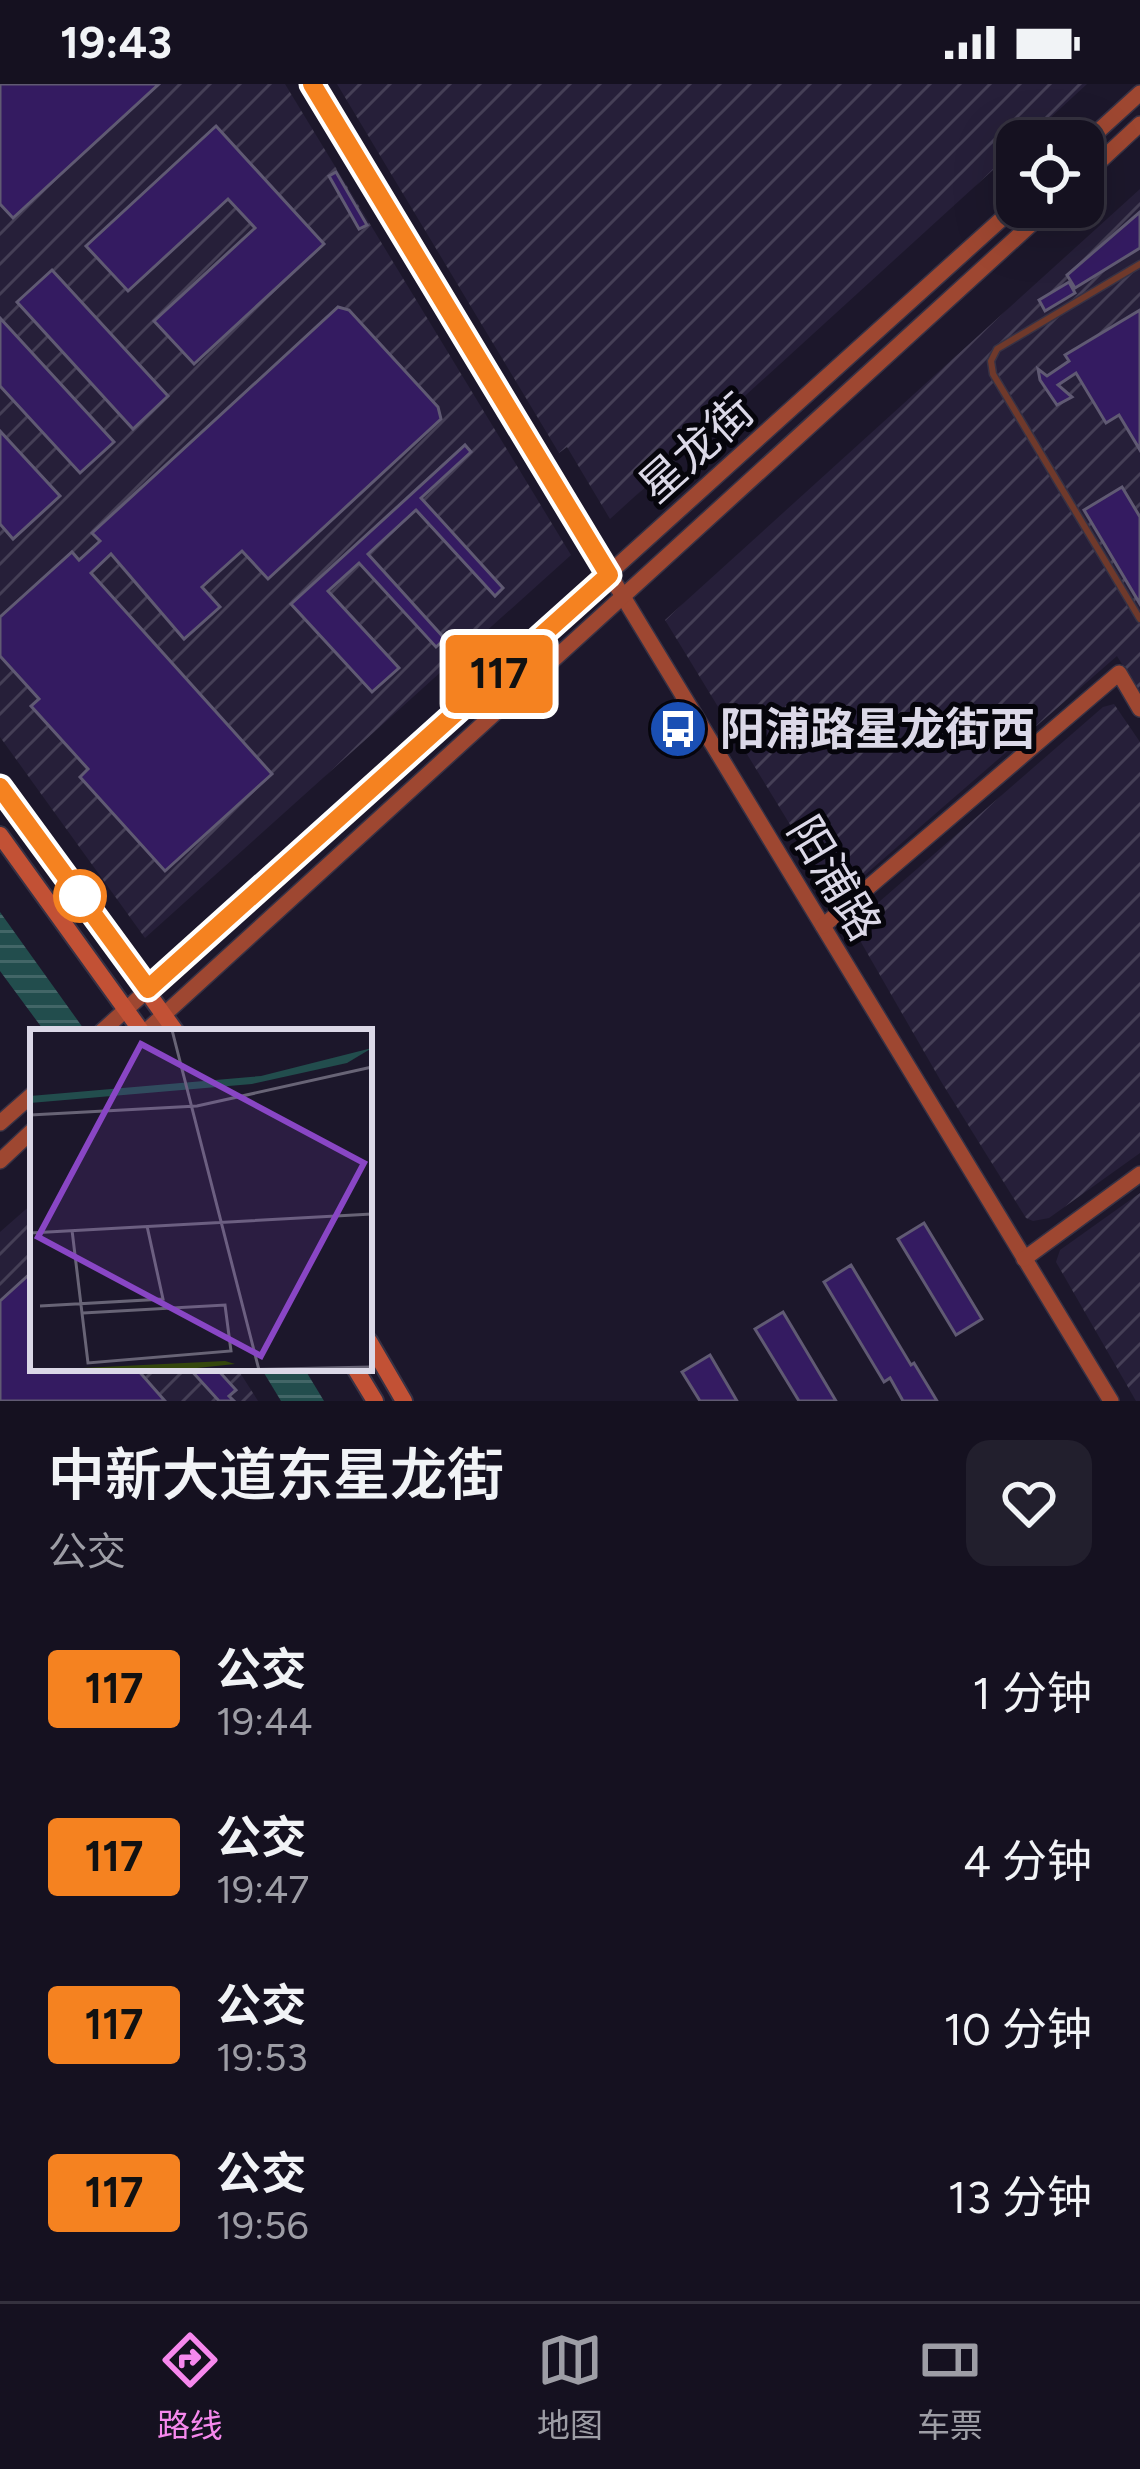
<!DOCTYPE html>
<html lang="zh">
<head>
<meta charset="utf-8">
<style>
  :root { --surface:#151120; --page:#221f2d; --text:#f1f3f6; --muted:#9d9da5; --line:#34313e; --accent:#f688ed }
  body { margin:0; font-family:Figtree,"Noto Sans SC",sans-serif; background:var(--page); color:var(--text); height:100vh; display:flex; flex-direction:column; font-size:45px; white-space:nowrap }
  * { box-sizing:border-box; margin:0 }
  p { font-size:39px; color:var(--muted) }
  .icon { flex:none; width:66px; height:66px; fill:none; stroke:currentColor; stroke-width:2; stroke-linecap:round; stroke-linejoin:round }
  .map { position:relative; height:1317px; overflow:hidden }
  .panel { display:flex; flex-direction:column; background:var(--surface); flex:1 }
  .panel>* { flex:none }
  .badge { padding:0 24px; border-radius:9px; font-size:42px; line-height:78px }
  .controls { position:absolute; left:996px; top:36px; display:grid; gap:24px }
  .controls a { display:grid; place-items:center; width:108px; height:108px; border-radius:24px; background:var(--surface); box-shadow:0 12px 48px #0002,0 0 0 3px var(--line); font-size:60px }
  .map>.badge { position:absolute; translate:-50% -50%; box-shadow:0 0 0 6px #fff }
  .round { display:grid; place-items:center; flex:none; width:126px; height:126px; border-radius:24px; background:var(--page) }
  .overview { display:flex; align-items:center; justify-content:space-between; height:204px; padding:0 48px }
  h1 { font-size:57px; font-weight:600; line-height:90px }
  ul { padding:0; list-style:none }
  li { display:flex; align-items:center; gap:36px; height:168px; padding:0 48px }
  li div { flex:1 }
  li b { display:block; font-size:45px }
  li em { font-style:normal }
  li .badge { min-width:132px; font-weight:700; text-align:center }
  .status { display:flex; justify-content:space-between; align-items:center; height:84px; padding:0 60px; background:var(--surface); direction:ltr }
  .status svg { height:33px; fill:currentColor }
  .tab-bar { display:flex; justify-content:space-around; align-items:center; height:168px; border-top:3px solid var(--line); background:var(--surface); font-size:33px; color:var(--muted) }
  .tab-bar a { display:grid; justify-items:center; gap:6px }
  .tab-bar .active { color:var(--accent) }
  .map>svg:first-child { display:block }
  .industrial { fill:url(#industrial-furrows) }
  .water { fill:url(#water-rules) }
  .building { fill:#341b61; stroke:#605a73; stroke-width:3 }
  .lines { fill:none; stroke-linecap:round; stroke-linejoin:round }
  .lane-casing { stroke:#373245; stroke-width:9 }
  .secondary-casing { stroke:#373245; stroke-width:18 }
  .primary-casing { stroke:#373245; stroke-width:20 }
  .lane { stroke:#6f392b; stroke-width:6 }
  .secondary { stroke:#9e4731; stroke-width:15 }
  .primary { stroke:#c25135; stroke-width:16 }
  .line-casing { stroke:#fff; stroke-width:27 }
  .line { stroke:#f58220; stroke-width:18 }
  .stop-dot { fill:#fff; stroke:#f58220; stroke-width:6 }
  .labels { text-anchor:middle; stroke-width:10; stroke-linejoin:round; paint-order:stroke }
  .street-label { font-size:45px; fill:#dbd8e7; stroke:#06050c }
  .poi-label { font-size:45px; font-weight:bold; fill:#dbd8e7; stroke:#06050c; text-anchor:start }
  .inset-road { fill:none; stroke:#686476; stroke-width:3 }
  .view { fill:#8946c5; fill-opacity:0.15; stroke:#8946c5; stroke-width:6 }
  .inset-edge { fill:none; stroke:#dbd8e7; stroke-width:6 }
</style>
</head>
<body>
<div class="status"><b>19:43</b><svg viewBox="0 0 49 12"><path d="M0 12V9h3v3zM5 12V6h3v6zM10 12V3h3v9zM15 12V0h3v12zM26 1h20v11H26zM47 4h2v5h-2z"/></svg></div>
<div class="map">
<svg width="1140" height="1317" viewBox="0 0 1140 1317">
  <defs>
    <pattern id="industrial-furrows" width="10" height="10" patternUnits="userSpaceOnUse" patternTransform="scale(3)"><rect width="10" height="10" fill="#261f39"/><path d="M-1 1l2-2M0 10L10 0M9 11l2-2" fill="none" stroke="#453f56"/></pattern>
    <pattern id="water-rules" width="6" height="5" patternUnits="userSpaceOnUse" patternTransform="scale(3)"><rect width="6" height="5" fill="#224d4d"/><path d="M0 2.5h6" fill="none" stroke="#426667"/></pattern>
  </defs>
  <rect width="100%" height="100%" fill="#1c172b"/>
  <g class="industrial">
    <path d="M0,0H285L571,471L145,854L0,653Z"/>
    <path d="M337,0H1087L1025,57H1017V64L610,435L567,363L559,369Z"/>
    <path d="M1140,105V609L1117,572L851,803L842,805L827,801L665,536Z"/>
    <path d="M1114,620L1140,658V1069L1049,1134L1033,1137L1026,1134L942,999L854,846L856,838L1103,623Z"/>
    <path d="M1140,1109V1317H1136L1056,1178L1060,1166Z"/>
    <path d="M33,1119V1284H237L258,1317H0V1148Z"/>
  </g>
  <g class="water">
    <path d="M0,828L86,948H45L0,887Z"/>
    <path d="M261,1284H304L324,1317H281Z"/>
  </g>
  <g class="building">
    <path d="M0,0H159L13,134L0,120Z"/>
    <path d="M216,42L324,160L194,280L154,237L255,144L228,115L128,207L86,162Z"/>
    <path d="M336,88L367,141L359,145L329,92Z"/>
    <path d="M1140,128V164L1075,204L1067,191Z"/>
    <path d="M52,186L168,312L133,345L17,218Z"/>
    <path d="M1069,198L1075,209L1045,227L1039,216Z"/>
    <path d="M338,223L349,226L438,323L441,335L268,495L242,467L202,503L220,523L184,555L111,470L91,489L272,690L165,787L80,693L88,685L31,622L39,615L0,572V533L72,468L79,476L100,457L92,449Z"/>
    <path d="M1140,226V366L1119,331L1106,339L1076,289L1058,301L1072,313L1057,321L1040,296L1038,285L1047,292L1069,277L1065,271Z"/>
    <path d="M0,234L114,358L80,389L0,302Z"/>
    <path d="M0,347L60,412L13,455L0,440Z"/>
    <path d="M465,361L471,368L421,414L503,504L495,512L416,426L368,470L445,555L436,563L359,479L328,507L399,584L372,608L291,520Z"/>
    <path d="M1122,403L1140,433V520L1084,426Z"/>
    <path d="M924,1139L982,1235L956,1251L898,1155Z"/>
    <path d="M851,1181L911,1281L914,1279L937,1317H903L890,1294L884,1298L824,1198Z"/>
    <path d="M33,1187V1284H136L165,1317H0V1217Z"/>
    <path d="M783,1228L836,1317H799L755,1245Z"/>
    <path d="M710,1271L737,1317H700L682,1288Z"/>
    <path d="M189,1284H216L236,1306L229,1312L234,1317H219Z"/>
  </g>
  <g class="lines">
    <g class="lane-casing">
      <path id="lane" d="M1140,180L997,265L991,277L993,290L1140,535"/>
    </g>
    <g class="secondary-casing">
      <g id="secondary">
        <path d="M312,0L1111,1317"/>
        <path d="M1083,61L1140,9"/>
        <path d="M1083,93L1140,40"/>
        <path d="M823,842L1119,589L1140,625"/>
        <path d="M101,948L1017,121"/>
        <path d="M145,948L1050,123"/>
        <path d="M0,1039L33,1010"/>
        <path d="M0,1077L33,1046"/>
        <path d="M1024,1175L1140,1090"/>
      </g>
    </g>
    <g class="primary-casing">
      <g id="primary">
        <path d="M0,703L176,948"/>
        <path d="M0,751L142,948"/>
        <path d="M369,1257L404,1317"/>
        <path d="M355,1284L375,1317"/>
      </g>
    </g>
    <use href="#lane" class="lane"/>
    <use href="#secondary" class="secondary"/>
    <use href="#primary" class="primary"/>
  </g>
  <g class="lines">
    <g class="line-casing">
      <path id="line" d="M0,703L148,905L609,491L312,0"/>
    </g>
    <use href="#line" class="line"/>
  </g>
  <defs>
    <g id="bus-disc" transform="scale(3)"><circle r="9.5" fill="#1a4fb4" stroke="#06050c"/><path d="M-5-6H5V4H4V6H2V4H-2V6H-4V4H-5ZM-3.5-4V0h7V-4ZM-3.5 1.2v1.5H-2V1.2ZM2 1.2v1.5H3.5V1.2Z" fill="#fff"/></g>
  </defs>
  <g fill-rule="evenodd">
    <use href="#bus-disc" x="678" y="645"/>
  </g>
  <circle class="stop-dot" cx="80" cy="812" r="24"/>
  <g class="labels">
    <g class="street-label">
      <text transform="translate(696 364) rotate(-42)" y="16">星龙街</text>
      <text transform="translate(835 794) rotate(59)" y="16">阳浦路</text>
    </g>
    <g class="poi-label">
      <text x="720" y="661">阳浦路星龙街西</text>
    </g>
  </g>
  <g transform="translate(30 945)">
    <rect width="342" height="342" fill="#1c172b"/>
    <path d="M195,332L205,335L148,341H11Z" fill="#34470c"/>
    <path d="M342,19L317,34L222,55L0,74V67L231,47Z" fill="#224d4d"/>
    <path class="inset-road" d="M142,1L229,341M0,86L167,77L342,38M42,201L58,334L201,322L195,276L53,284M0,204L342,185M10,277L133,270L117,197M199,341L342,338"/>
    <path class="view" d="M111,15L334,134L231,327L8,208Z"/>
    <rect width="342" height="342" class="inset-edge"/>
  </g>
</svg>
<div class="controls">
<a><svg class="icon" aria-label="locate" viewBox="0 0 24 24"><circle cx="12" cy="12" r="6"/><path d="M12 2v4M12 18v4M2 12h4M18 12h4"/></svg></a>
</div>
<b class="badge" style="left:499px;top:590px;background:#f58220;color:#111">117</b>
</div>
<section class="panel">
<div class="overview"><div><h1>中新大道东星龙街</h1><p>公交</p></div><a class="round"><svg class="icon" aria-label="heart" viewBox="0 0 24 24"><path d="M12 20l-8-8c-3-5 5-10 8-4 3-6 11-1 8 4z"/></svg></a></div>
<ul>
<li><span class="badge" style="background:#f58220;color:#111">117</span><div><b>公交</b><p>19:44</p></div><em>1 分钟</em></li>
<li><span class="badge" style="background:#f58220;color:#111">117</span><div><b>公交</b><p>19:47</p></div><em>4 分钟</em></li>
<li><span class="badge" style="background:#f58220;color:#111">117</span><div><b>公交</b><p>19:53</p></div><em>10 分钟</em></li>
<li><span class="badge" style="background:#f58220;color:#111">117</span><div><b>公交</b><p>19:56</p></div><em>13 分钟</em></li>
</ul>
</section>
<nav class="tab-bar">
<a class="active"><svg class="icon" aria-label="directions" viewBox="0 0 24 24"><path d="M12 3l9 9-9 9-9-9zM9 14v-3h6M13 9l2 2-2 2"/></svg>路线</a>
<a><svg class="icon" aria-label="map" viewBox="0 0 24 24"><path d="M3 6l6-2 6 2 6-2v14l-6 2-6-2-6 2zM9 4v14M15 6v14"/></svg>地图</a>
<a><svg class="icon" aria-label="tickets" viewBox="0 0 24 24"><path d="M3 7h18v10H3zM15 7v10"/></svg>车票</a>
</nav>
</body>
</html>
